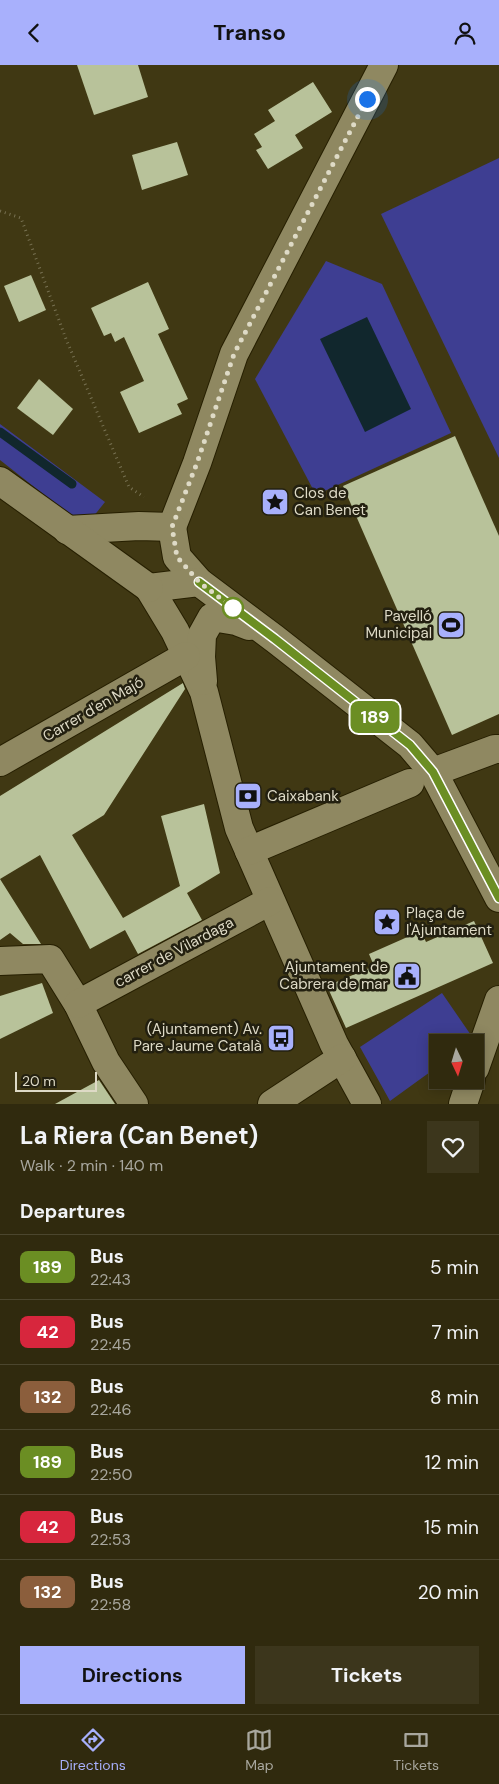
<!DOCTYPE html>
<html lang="en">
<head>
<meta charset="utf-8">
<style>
  :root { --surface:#302a0e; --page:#3c361c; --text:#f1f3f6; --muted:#a8a79e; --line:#4b462e; --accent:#a8b0fc }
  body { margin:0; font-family:"DM Sans",sans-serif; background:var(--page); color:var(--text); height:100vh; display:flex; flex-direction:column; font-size:19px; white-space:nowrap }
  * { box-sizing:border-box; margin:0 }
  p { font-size:16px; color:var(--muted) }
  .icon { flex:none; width:28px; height:28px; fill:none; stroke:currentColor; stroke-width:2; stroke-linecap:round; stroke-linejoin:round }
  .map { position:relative; height:1039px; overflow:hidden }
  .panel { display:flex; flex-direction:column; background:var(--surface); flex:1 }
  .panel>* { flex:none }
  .badge { padding:0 10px; border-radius:8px; font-size:18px; line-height:32px }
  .needle { width:32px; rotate:176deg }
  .buttons { position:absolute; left:429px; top:969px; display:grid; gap:10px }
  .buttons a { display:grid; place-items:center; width:55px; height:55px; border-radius:0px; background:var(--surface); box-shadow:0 2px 12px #0003,0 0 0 1px var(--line); font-size:25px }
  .scale { position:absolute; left:15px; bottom:12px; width:82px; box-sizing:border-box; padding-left:5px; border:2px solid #dedac6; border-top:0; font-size:14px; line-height:18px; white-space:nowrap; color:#dedac6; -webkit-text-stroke:4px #232010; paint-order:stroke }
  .you { position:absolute; width:25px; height:25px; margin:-12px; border:4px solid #fff; border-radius:50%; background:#1a73e8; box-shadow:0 0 0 8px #1a73e833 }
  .map>.badge { position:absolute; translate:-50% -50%; box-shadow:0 0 0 2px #fff }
  h2 { padding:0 20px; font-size:19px; line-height:45px }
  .round { display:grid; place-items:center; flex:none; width:52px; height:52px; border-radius:0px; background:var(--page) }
  .headline { display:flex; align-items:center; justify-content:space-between; height:85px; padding:0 20px }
  h1 { font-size:24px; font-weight:700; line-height:38px }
  .action { display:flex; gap:10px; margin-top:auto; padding:10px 20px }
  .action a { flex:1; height:58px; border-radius:0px; background:var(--accent); color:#111; font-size:20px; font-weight:700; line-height:58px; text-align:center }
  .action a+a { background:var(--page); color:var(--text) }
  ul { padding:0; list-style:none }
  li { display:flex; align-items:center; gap:15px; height:65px; padding:0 20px; border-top:1px solid var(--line) }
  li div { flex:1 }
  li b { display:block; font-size:19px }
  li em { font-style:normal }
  li .badge { min-width:55px; font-weight:700; text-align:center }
  header { display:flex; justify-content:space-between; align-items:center; height:65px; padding:0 20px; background:var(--accent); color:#111; font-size:22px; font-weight:700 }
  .tab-bar { display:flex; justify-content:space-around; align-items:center; height:70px; border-top:1px solid var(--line); background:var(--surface); font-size:14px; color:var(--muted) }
  .tab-bar a { display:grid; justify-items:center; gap:2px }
  .tab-bar .active { color:var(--accent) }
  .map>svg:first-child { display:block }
  .green { fill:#3e3e92 }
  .water { fill:#11272d }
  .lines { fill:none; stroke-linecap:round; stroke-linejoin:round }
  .stream { stroke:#11272d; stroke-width:9 }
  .building { fill:#b8c29a }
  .street-casing { stroke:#261f00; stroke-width:30 }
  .secondary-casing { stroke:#261f00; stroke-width:30 }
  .path { stroke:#777152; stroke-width:3; stroke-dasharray:1 4; stroke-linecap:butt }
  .street { stroke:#8f8861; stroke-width:28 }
  .secondary { stroke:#8f8861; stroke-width:28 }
  .line-casing { stroke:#fff; stroke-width:11 }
  .line { stroke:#6b8e23; stroke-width:8 }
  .walk { stroke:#dedac6; stroke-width:5; stroke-dasharray:0 9 }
  .stop-dot { fill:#fff; stroke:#6b8e23; stroke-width:2.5 }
  .labels { text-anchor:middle; stroke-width:5; stroke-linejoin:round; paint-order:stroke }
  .poi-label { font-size:15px; fill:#dedac6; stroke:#232010; text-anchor:start }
  .street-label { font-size:15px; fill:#dedac6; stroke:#232010 }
</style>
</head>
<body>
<header><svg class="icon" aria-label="back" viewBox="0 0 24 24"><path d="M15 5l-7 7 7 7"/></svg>Transo<svg class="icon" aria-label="person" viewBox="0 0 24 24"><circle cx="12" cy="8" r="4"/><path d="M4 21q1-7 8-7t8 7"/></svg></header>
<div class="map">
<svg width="499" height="1039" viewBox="0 0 499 1039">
  <rect width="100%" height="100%" fill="#403813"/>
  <g class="green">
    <path d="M499,93V393L381,149Z"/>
    <path d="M326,196L382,219L451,368L316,430L255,314Z"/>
    <path d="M0,359L105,437L85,462L0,395Z"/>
    <path d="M442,928L475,976L473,978H438L437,1002L390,1036L360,982Z"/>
  </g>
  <path class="water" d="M367,252L411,344L365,367L320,274Z"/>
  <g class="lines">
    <path class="stream" d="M0,367L72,419"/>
  </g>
  <g class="building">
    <path d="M77,0H138L148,32L94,50Z"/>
    <path d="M313,17L332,47L295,70L303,83L268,104L256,85L262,82L254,69L275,56L268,45Z"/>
    <path d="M177,77L188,110L142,125L132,90Z"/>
    <path d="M31,210L46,245L19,257L4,221Z"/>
    <path d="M148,217L169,264L158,269L188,334L177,339L182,349L139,368L120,327L144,316L124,272L115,277L111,268L104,271L91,243Z"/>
    <path d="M39,314L73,344L53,370L17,343Z"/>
    <path d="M455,371L499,471V649L452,670L343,421Z"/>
    <path d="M183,618L185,624L104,750L72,770L123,853L180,821L161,751L204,739L220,808L187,828L202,855L138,889L125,865L90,884L40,790L0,814V731Z"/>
    <path d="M0,814L41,879H23L10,868L0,875Z"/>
    <path d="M474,856L493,898L346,963L327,921L374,901L369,889L421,866L426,877Z"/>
    <path d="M42,918L53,948L0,974V931Z"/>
    <path d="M99,1015L115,1039H55Z"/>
  </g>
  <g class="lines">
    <g class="street-casing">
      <g id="street">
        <path d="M172,462L197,398L234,289L384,0"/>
        <path d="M172,462L177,492L199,517L275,574L410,680L433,707L499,833"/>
        <path d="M67,465L139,461L172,462"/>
        <path d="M199,517L149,523L175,566L204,627L239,763L334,979L367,1039"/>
        <path d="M203,616L201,592L202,570L212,552L236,556L249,561"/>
        <path d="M0,697L186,591"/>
        <path d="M433,707L495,684H499"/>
        <path d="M249,786L410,718"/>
        <path d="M0,896L50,894L78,939L106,997L134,1039"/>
        <path d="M78,939L270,836"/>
        <path d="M475,1003L499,935"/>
        <path d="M272,1039L342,993"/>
        <path d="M463,1039L471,1015"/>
      </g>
    </g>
    <g class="secondary-casing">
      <path id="secondary" d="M0,416L149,523"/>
    </g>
    <path class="path" d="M0,146L21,153L66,274L129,422L144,432"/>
    <use href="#street" class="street"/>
    <use href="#secondary" class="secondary"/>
  </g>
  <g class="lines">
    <g class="line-casing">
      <path id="line" d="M199,517L275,574L410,680L433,707L499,833"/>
    </g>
    <use href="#line" class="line"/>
    <path class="walk" d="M233,543L199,517L177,492L172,462L197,398L234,289L367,34"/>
  </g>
  <defs>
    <g id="sight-square" transform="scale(1.4375)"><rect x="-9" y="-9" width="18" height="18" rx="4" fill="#a8b0fc" stroke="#232010"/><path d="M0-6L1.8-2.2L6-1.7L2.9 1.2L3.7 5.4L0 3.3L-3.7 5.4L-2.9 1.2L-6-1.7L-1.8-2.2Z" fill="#111"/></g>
    <g id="stadium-square" transform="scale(1.4375)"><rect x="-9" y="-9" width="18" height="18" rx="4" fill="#a8b0fc" stroke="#232010"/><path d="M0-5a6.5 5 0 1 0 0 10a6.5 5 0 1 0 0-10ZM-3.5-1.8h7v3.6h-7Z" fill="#111"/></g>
    <g id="bank-square" transform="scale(1.4375)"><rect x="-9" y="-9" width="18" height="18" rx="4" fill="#a8b0fc" stroke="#232010"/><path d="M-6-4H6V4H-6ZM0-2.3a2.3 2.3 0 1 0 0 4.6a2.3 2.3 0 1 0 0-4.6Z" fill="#111"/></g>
    <g id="civic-square" transform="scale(1.4375)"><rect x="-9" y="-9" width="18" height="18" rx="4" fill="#a8b0fc" stroke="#232010"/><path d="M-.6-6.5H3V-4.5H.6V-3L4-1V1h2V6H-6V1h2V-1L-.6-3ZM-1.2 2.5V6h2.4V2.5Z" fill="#111"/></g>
    <g id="bus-square" transform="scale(1.4375)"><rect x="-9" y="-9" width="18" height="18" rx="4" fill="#a8b0fc" stroke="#232010"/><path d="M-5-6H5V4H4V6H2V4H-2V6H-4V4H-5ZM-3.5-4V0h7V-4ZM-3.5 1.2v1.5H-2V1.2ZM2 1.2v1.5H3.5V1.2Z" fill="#111"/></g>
  </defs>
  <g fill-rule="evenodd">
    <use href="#sight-square" x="275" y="437"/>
    <use href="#stadium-square" x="451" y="560"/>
    <use href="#bank-square" x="248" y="731"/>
    <use href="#sight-square" x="387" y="857"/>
    <use href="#civic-square" x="407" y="911"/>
    <use href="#bus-square" x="281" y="973"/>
  </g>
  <circle class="stop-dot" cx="233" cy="543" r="10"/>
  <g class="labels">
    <g class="poi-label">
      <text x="294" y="433">Clos de<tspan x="294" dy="17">Can Benet</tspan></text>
      <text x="432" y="556" text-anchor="end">Pavelló<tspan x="432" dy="17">Municipal</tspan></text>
      <text x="267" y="736">Caixabank</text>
      <text x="406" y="853">Plaça de<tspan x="406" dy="17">l'Ajuntament</tspan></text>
      <text x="388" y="907" text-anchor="end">Ajuntament de<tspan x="388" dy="17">Cabrera de mar</tspan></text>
      <text x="262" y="969" text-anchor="end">(Ajuntament) Av.<tspan x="262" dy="17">Pare Jaume Català</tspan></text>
    </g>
    <g class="street-label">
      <text transform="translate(93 644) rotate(-30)" y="5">Carrer d'en Majó</text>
      <text transform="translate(174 887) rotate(-28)" y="5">carrer de Vilardaga</text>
    </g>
  </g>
</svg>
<div class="buttons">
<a><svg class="needle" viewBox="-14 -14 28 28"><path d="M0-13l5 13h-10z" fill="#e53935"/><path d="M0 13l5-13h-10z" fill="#a8a79e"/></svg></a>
</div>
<div class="scale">20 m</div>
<div class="you" style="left:367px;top:34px"></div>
<b class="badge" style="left:375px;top:652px;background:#6b8e23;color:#fff">189</b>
</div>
<section class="panel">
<div class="headline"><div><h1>La Riera (Can Benet)</h1><p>Walk · 2 min · 140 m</p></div><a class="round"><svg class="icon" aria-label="heart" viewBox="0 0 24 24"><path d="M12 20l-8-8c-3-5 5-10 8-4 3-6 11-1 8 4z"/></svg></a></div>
<h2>Departures</h2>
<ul>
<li><span class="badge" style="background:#6b8e23;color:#fff">189</span><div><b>Bus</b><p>22:43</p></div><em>5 min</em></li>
<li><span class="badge" style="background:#d7263d;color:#fff">42</span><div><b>Bus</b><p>22:45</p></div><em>7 min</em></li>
<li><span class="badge" style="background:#8b5e3c;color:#fff">132</span><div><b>Bus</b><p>22:46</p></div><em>8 min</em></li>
<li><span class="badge" style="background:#6b8e23;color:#fff">189</span><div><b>Bus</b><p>22:50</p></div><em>12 min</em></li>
<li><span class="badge" style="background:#d7263d;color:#fff">42</span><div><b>Bus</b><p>22:53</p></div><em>15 min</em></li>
<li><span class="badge" style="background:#8b5e3c;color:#fff">132</span><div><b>Bus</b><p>22:58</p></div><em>20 min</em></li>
</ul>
<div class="action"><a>Directions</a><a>Tickets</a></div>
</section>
<nav class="tab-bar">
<a class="active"><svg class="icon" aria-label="directions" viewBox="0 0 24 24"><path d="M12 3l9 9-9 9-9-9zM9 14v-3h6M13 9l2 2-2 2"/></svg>Directions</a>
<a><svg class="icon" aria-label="map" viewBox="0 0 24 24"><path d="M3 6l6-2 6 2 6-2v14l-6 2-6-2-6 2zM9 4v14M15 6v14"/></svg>Map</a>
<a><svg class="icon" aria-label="tickets" viewBox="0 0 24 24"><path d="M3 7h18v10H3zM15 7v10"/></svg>Tickets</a>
</nav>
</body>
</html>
